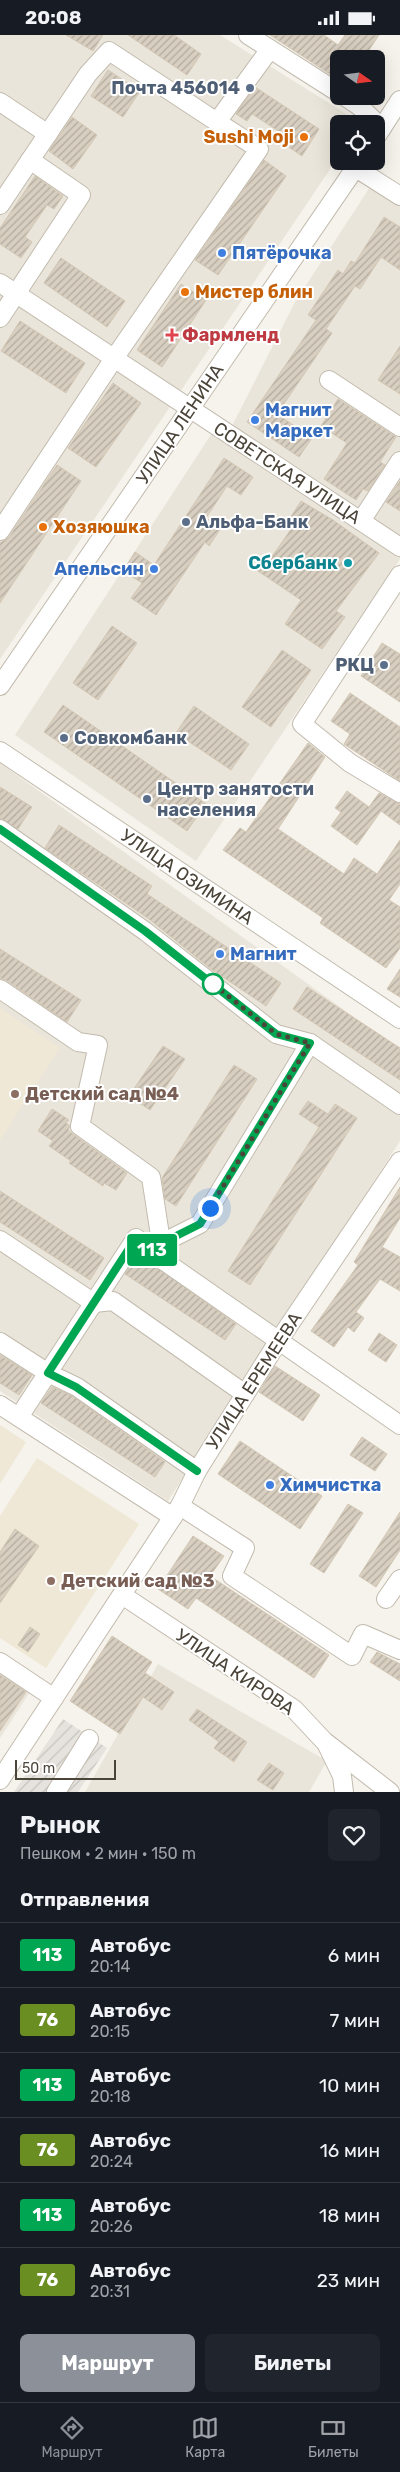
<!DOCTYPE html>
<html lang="ru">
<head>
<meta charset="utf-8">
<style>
  :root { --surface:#171b24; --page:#20242c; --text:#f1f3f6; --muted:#9ea1a6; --line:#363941; --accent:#8c9099 }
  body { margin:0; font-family:Rubik,sans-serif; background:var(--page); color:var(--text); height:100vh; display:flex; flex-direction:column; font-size:19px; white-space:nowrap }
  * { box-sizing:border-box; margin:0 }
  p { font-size:16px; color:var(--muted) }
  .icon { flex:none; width:28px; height:28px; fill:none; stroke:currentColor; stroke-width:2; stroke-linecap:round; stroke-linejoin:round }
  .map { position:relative; height:1757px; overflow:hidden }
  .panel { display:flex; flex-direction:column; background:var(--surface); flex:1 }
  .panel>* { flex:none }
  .badge { padding:0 10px; border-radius:4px; font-size:18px; line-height:32px }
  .needle { width:32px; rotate:104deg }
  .tools { position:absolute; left:330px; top:15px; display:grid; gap:10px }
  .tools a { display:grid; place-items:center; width:55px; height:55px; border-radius:8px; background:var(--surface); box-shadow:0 5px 20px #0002; font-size:25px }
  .scale { position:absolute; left:15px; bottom:12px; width:101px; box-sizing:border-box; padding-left:5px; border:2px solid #4b4439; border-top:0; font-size:14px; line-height:18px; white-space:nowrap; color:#4b4439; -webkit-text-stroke:4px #fff; paint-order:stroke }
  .you { position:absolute; width:25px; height:25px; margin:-12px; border:4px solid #fff; border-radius:50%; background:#1a73e8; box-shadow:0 0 0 8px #1a73e833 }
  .map>.badge { position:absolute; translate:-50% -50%; box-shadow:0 0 0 2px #fff }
  h2 { padding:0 20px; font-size:19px; line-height:45px }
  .round { display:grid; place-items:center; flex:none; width:52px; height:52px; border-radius:8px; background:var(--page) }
  .overview { display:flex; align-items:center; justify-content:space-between; height:85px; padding:0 20px }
  h1 { font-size:24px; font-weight:700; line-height:38px }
  .button { display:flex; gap:10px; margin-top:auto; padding:10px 20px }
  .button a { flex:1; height:58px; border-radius:8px; background:var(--accent); color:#fff; font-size:20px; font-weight:700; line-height:58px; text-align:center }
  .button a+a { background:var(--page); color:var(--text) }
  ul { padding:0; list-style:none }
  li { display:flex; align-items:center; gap:15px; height:65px; padding:0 20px; border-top:1px solid var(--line) }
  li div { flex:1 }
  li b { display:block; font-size:19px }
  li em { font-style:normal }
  li .badge { min-width:55px; font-weight:700; text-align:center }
  .status { display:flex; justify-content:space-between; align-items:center; height:35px; padding:0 25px; background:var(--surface); direction:ltr }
  .status svg { height:14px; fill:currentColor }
  .tab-bar { display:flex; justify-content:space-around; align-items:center; height:70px; border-top:1px solid var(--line); background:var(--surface); font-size:14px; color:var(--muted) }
  .tab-bar a { display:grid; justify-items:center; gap:2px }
  .tab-bar .selected { color:var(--accent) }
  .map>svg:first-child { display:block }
  .residential { fill:#eae5da }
  .industrial { fill:url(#industrial-furrows) }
  .education { fill:#efe8d6 }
  .building { fill:url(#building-hatch); stroke:#d3c7b4 }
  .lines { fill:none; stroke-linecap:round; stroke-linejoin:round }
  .minor-casing { stroke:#c2bbae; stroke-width:20 }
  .minor { stroke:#fff; stroke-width:18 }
  .line-casing { stroke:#fff; stroke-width:11 }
  .line { stroke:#00a651; stroke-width:8 }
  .walk { stroke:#4b4439; stroke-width:5; stroke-dasharray:0 9 }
  .service-dot { fill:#5c6f8a; stroke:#fff; stroke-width:2 }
  .food-dot { fill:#e8710a; stroke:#fff; stroke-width:2 }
  .shop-dot { fill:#3f7fe0; stroke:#fff; stroke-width:2 }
  .health-dot { fill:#e0444e; stroke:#fff; stroke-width:2 }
  .culture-dot { fill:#0f9aa8; stroke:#fff; stroke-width:2 }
  .stop-dot { fill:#fff; stroke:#00a651; stroke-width:2.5 }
  .education-dot { fill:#8d6e63; stroke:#fff; stroke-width:2 }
  .labels { text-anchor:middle; stroke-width:4; stroke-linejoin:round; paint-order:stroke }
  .service-label { font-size:18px; font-weight:bold; fill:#4e5e75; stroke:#fff; text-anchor:start }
  .food-label { font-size:18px; font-weight:bold; fill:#c56008; stroke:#fff; text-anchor:start }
  .shop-label { font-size:18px; font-weight:bold; fill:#366cbe; stroke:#fff; text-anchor:start }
  .health-label { font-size:18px; font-weight:bold; fill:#be3a42; stroke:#fff; text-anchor:start }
  .street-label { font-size:18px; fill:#4b4439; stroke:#fff }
  .culture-label { font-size:18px; font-weight:bold; fill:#0d838f; stroke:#fff; text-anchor:end }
  .education-label { font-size:18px; font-weight:bold; fill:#785e54; stroke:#fff; text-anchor:start }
</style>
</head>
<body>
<div class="status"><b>20:08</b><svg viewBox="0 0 49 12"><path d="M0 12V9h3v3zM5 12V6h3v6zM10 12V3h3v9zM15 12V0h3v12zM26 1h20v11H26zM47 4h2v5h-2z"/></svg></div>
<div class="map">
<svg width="400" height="1757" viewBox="0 0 400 1757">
  <defs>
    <pattern id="industrial-furrows" width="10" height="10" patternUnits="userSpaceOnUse" patternTransform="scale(1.25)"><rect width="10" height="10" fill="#e6e2dd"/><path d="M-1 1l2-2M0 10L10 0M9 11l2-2" fill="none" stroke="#c7c3be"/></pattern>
    <pattern id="building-hatch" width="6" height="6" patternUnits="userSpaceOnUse" patternTransform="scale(1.25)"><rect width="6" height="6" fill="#d8cfc1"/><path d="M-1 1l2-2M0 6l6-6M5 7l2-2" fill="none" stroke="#b1aa9e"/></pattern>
  </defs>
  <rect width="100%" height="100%" fill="#f6f3ec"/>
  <g class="residential">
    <path d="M0,0H220L361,88L339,89V121L0,624Z"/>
    <path d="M372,149L400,167V504L231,393L295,267Z"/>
    <path d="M214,395L400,519V524L196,826L15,700Z"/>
    <path d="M0,728L400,1015V1106L168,1466L0,1356Z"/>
    <path d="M0,1622L37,1646L0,1703Z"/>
    <path d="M158,1629L327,1726L309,1757H85Z"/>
  </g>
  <path class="industrial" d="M63,1684L107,1713L78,1757H14Z"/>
  <g class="education">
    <path d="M0,973L60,1013L0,1105Z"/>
    <path d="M0,1390L26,1407L0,1449Z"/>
    <path d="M37,1423L139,1489L46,1633L0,1603V1481Z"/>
  </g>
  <g class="building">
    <path d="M66,0H103L93,16Z"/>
    <path d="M128,0H174L201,19L187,40Z"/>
    <path d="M270,0H324L338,10L345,0H379L363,24H339V45Z"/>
    <path d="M108,35L140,56L123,82L91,61Z"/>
    <path d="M255,52L319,94L302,121L284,109L289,103L252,79L247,86L236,79Z"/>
    <path d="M72,82L97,100L73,134L49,116Z"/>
    <path d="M264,125L286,141L218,240L195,225Z"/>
    <path d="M35,141L63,161L54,174L47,170L25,202L32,207L21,223L0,209V193Z"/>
    <path d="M384,182L400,192V235L381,222L360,254L355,251L326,294L332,298L277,379L312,403L299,422L247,387L316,285L308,280L338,235L343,239L351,226L355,228Z"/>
    <path d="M61,223L125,266L107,292L44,248Z"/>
    <path d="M181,249L206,265L162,332L137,315Z"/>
    <path d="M20,286L85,328L66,358L1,316Z"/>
    <path d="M400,311V359L378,345Z"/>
    <path d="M113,348L141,368L96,432L68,413Z"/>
    <path d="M338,364L396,402L380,427L385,430L368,456L363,454L356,465L324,444L347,408L321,391Z"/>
    <path d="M224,423L253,442L241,460L227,451L206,483L221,493L209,511L205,507L156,580L131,563L142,548L123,536L135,517L154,530Z"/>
    <path d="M57,430L81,446L0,568V508L9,502Z"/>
    <path d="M400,446V476L386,467Z"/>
    <path d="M301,466L333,485L379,518L336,576L345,582L322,614L285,589L301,565L255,534L265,520L271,523L294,490L288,486Z"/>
    <path d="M112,591L137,608L98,665L73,648Z"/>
    <path d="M382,608L400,619V667L361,641Z"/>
    <path d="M282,615L311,635L271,692L242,672Z"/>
    <path d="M350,658L400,692V746L344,709L350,699L331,686Z"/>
    <path d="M63,670L206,769L187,796L44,697Z"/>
    <path d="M194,671L249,709L231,735L176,698Z"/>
    <path d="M308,708L325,722L278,794L344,839L354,823L377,839L400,805V849L389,865L400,872V913L386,933L320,888L323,883L223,815L240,793L246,797Z"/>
    <path d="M0,752L32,772L18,794L0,783Z"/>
    <path d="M347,756L369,772L379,758L400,769V790L381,776L357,810L331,791L341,777L335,773Z"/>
    <path d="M59,790L152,851L147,859L281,948L266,971L211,934L149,884L45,813Z"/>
    <path d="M0,914L81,965L67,987L6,945L0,943Z"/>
    <path d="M400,934V962L387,954Z"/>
    <path d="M307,952L400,1013V1045L293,974Z"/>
    <path d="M163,1011L185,1024L150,1075L129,1061Z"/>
    <path d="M234,1030L257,1044L176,1171L165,1164L162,1143Z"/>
    <path d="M308,1066L328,1079L335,1069L357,1083L250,1250L228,1236L319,1092L299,1079Z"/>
    <path d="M52,1074L69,1085L66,1088L70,1091L68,1095L74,1100L127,1138L116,1155L104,1148L103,1151L69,1128L71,1126L49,1111L53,1106L38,1096Z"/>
    <path d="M400,1152V1183L382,1212L400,1222V1256L380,1244L356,1277L364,1283L354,1297L348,1292L334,1312L311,1296L358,1230L354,1227Z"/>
    <path d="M0,1156L104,1223L90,1245L0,1187Z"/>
    <path d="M138,1219L236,1289L225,1305L125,1239Z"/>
    <path d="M379,1298L397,1310L386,1327L368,1315Z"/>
    <path d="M0,1320L32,1340L19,1360L0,1348Z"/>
    <path d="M275,1331L320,1360L303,1386L259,1357Z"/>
    <path d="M52,1352L72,1361L165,1427L155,1442L41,1368Z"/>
    <path d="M362,1402L387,1419L375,1436L350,1420Z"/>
    <path d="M240,1406L322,1461L300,1494L218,1439Z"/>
    <path d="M348,1469L363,1478L324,1538L310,1529Z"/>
    <path d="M400,1477V1515L376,1552L359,1541Z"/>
    <path d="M15,1494L39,1511L0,1568V1517Z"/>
    <path d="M193,1501L224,1521L210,1541L329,1620L314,1643L196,1563L188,1574L158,1554Z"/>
    <path d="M30,1592L40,1599L28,1617L18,1610Z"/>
    <path d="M112,1601L152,1627L145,1638L174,1657L162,1675L143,1662L120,1699L70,1666Z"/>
    <path d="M377,1617L400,1629V1646L370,1627Z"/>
    <path d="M0,1640L26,1657L0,1696Z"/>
    <path d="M197,1674L247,1707L234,1727L214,1713L219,1707L189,1685Z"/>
    <path d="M269,1728L284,1738L273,1755L257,1745Z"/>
  </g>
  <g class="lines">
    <g class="minor-casing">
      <g id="minor">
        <path d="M248,0L339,58"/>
        <path d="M344,61L359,71L382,93"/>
        <path d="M0,67L48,99"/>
        <path d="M376,102L400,65"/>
        <path d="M356,133L400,161"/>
        <path d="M0,170L88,39L109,16L217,87L270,14"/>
        <path d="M0,248L400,512"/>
        <path d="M0,283L81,160L30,125"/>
        <path d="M329,345L400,392"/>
        <path d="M361,486L400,426"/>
        <path d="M0,496L115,322L259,114L217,87"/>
        <path d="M400,540L302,689L350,728L400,758"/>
        <path d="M0,651L360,126"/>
        <path d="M0,716L400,984"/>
        <path d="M0,794L145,896L276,999L310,1008L400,1070"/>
        <path d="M0,954L78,1007L98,1010L80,1091L151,1142L164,1226"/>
        <path d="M0,1205L94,1268L113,1266L245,1359"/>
        <path d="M162,1208L200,1189L310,1008"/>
        <path d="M0,1307L48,1338L77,1352L197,1436"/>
        <path d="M0,1370L173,1482"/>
        <path d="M19,1382L136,1203L164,1226L400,1390"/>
        <path d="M180,1471L245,1513L232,1541L352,1621L363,1599L400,1615"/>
        <path d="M122,1560L294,1674L324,1706L390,1757"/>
        <path d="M386,1564L400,1544"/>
        <path d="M0,1627L54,1663"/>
        <path d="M327,1710L342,1741L344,1757"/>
        <path d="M0,1745L180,1471L197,1436L279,1305L400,1126"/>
        <path d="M56,1757L89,1704"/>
      </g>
    </g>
    <use href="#minor" class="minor"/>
  </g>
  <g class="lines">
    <g class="line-casing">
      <path id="line" d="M0,794L145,896L276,999L310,1008L200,1189L162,1208L164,1226L136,1203L48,1338L76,1352L197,1436"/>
    </g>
    <use href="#line" class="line"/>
    <path class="walk" d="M210,1173L310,1008L276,999L213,949"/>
  </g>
  <g class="service-dot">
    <circle cx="250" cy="53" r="5"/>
    <circle cx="186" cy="487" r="5"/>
    <circle cx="384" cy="630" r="5"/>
    <circle cx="64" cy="703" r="5"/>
    <circle cx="147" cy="764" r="5"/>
  </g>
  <g class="food-dot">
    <circle cx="304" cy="102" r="5"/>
    <circle cx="185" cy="257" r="5"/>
    <circle cx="43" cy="492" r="5"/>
  </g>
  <g class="shop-dot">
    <circle cx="222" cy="218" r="5"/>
    <circle cx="255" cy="385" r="5"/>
    <circle cx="154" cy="534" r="5"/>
    <circle cx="220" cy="919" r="5"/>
    <circle cx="270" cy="1450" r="5"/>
  </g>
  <path class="health-dot" d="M169.5 292.5h5v5h5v5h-5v5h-5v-5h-5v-5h5z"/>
  <circle class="culture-dot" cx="348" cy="528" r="5"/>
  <circle class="stop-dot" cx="213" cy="949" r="10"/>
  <g class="education-dot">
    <circle cx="15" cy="1059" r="5"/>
    <circle cx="51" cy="1546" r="5"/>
  </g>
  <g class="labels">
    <g class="service-label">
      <text x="240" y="59" text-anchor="end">Почта 456014</text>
      <text x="196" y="493">Альфа-Банк</text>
      <text x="374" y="636" text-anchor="end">РКЦ</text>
      <text x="74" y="709">Совкомбанк</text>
      <text x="157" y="760">Центр занятости<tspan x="157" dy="21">населения</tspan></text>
    </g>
    <g class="food-label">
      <text x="294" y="108" text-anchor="end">Sushi Moji</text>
      <text x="195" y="263">Мистер блин</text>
      <text x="53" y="498">Хозяюшка</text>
    </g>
    <g class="shop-label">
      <text x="232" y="224">Пятёрочка</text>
      <text x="265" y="381">Магнит<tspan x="265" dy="21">Маркет</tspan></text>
      <text x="144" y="540" text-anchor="end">Апельсин</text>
      <text x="230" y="925">Магнит</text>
      <text x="280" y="1456">Химчистка</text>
    </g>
    <g class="health-label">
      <text x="182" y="306">Фармленд</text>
    </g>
    <g class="street-label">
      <text transform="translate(180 389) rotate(-56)" y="6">УЛИЦА ЛЕНИНА</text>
      <text transform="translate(287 438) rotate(33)" y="6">СОВЕТСКАЯ УЛИЦА</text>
      <text transform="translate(187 842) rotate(34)" y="6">УЛИЦА ОЗИМИНА</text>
      <text transform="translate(254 1346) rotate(-57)" y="6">УЛИЦА ЕРЕМЕЕВА</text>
      <text transform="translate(235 1637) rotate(34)" y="6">УЛИЦА КИРОВА</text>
    </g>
    <g class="culture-label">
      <text x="338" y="534">Сбербанк</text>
    </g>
    <g class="education-label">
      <text x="25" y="1065">Детский сад №4</text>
      <text x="61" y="1552">Детский сад №3</text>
    </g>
  </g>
</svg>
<div class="tools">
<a><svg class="needle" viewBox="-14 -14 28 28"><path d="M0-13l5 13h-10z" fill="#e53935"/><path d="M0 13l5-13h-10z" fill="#9ea1a6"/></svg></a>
<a><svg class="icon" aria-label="locate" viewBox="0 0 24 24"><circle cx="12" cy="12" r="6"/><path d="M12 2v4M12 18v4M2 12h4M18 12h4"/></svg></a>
</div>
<div class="scale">50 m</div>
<div class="you" style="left:210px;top:1173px"></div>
<b class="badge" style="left:152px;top:1215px;background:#00a651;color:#fff">113</b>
</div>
<section class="panel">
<div class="overview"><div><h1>Рынок</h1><p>Пешком · 2 мин · 150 m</p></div><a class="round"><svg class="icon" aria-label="heart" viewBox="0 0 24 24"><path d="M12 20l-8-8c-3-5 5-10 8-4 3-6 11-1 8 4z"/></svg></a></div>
<h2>Отправления</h2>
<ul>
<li><span class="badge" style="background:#00a651;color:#fff">113</span><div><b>Автобус</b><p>20:14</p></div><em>6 мин</em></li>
<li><span class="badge" style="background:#6b8e23;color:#fff">76</span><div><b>Автобус</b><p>20:15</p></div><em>7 мин</em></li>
<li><span class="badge" style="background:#00a651;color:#fff">113</span><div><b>Автобус</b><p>20:18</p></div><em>10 мин</em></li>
<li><span class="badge" style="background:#6b8e23;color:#fff">76</span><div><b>Автобус</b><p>20:24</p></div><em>16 мин</em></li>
<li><span class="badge" style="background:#00a651;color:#fff">113</span><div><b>Автобус</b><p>20:26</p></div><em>18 мин</em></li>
<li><span class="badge" style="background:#6b8e23;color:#fff">76</span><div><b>Автобус</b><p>20:31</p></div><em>23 мин</em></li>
</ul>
<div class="button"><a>Маршрут</a><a>Билеты</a></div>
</section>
<nav class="tab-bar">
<a class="selected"><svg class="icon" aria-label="directions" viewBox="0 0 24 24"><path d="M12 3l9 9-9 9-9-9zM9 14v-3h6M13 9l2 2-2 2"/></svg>Маршрут</a>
<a><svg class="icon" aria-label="map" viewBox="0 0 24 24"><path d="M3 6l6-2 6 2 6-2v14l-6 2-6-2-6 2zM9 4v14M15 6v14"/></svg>Карта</a>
<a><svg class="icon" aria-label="tickets" viewBox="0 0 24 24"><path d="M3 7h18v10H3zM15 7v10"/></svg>Билеты</a>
</nav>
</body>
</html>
